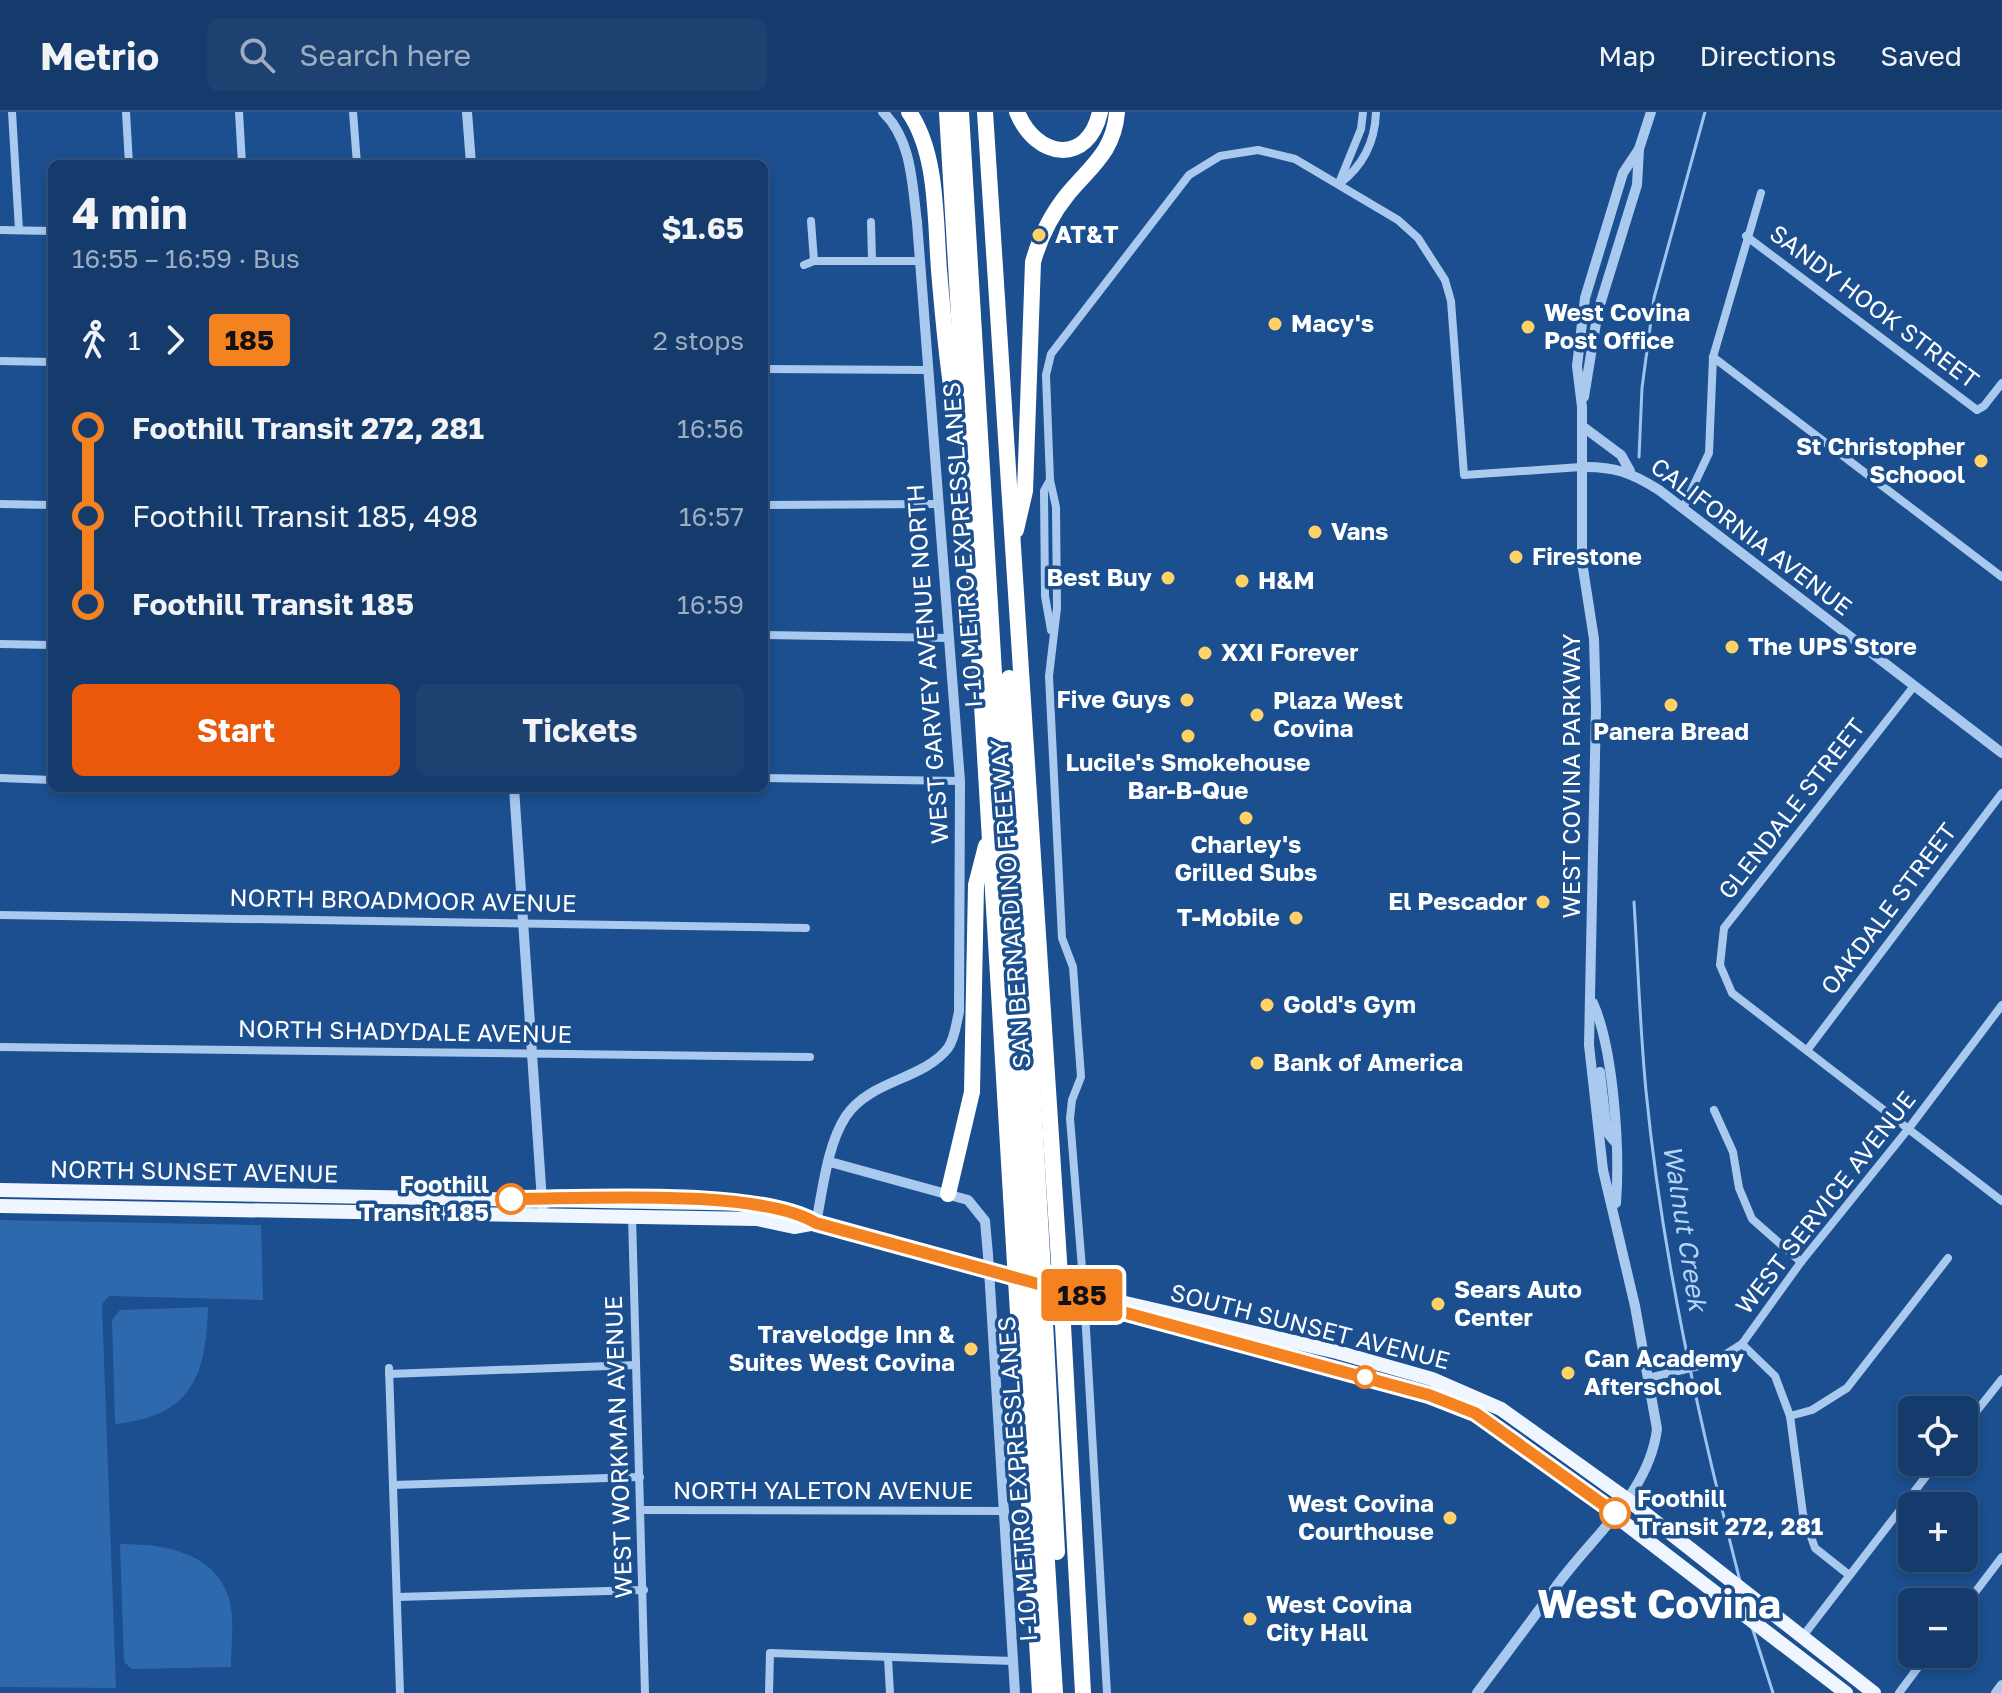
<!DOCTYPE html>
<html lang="en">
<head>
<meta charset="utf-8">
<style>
  :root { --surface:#143b6b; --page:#1d4271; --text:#f1f3f6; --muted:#9dadc1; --line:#33557e; --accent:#ea580c }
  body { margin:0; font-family:"Golos Text",sans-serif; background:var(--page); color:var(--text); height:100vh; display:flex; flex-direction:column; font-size:30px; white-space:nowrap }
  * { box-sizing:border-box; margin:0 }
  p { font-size:26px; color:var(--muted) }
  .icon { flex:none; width:44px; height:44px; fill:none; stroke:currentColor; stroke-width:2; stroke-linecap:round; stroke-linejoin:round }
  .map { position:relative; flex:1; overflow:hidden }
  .side { position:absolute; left:48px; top:48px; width:720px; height:632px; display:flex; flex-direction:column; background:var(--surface); border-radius:12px; box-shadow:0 4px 12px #0003,0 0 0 2px var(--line) }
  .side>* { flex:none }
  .badge { padding:0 16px; border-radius:6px; font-size:28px; line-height:52px }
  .buttons { position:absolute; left:1898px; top:1284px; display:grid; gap:16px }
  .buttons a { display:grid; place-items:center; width:80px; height:80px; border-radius:12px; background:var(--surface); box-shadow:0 4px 12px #0003,0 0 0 2px var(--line); font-size:40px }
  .map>.badge { position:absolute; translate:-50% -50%; box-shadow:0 0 0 4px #fff }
  .legs { display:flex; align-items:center; gap:12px; height:88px; padding:0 24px; font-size:26px }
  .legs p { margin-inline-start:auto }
  .summary { display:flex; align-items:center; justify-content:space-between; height:136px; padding:0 24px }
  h1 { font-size:44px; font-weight:700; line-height:60px }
  .action { display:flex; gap:16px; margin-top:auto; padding:16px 24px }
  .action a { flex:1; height:92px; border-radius:12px; background:var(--accent); color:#fff; font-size:32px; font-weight:700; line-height:92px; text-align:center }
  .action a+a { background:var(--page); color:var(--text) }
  ul { padding:0 24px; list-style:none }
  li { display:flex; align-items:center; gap:28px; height:88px; font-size:30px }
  li i { display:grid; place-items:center; width:12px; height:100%; margin:0 10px; background:currentColor }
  li i::after { content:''; width:20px; height:20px; margin:-10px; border:6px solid; border-radius:50%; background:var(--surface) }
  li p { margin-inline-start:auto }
  li:first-child i { background:linear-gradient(#0000 50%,currentColor 0) }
  li:last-child i { background:linear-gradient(currentColor 50%,#0000 0) }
  header { display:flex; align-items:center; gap:48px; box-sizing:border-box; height:112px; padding:0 40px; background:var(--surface); border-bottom:2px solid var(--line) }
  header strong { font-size:38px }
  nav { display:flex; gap:44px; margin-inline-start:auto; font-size:28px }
  .search { width:560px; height:72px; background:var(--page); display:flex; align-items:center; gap:20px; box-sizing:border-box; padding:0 28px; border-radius:12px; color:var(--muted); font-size:30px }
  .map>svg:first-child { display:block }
  .green { fill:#2e69ad }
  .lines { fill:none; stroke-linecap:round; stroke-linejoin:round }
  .stream { stroke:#9cc4f0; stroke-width:3 }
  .minor { stroke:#a9c9ee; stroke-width:8 }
  .tertiary { stroke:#a9c9ee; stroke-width:10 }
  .primary { stroke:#f0f6ff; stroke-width:14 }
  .motorway { stroke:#fff; stroke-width:16 }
  .minor-bridge { stroke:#a9c9ee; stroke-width:8 }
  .tertiary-bridge { stroke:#a9c9ee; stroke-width:10 }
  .motorway-bridge { stroke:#fff; stroke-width:16 }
  .line-1-casing { stroke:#fff; stroke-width:18 }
  .line-1 { stroke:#f58220; stroke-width:12 }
  .poi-dot { fill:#ffd166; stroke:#1b4f8f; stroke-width:3 }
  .stop-1-dot { fill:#fff; stroke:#f58220; stroke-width:4 }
  .labels { text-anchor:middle; stroke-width:7; stroke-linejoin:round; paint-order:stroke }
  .poi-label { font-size:24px; font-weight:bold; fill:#fff; stroke:#1b4f8f; text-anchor:start }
  .street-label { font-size:24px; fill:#fff; stroke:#1b4f8f }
  .stop-label { font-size:24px; font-weight:bold; fill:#fff; stroke:#1b4f8f; text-anchor:end }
  .water-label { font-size:26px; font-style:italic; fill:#b5d3f5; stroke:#1b4f8f }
  .town-label { font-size:40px; font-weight:bold; fill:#fff; stroke:#1b4f8f }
</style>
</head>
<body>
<header>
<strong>Metrio</strong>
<div class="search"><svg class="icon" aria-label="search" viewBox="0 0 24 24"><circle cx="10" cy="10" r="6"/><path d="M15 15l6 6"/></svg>Search here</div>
<nav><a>Map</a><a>Directions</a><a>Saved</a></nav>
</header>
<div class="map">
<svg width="2002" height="1581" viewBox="0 0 2002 1581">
  <rect width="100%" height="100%" fill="#1b4f8f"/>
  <g class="green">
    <path d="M0,1108L261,1113L263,1188L109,1184L102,1192L116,1576L0,1575Z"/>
    <path d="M208,1195C206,1265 191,1304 115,1312L112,1208L120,1198Z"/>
    <path d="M120,1432C162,1432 214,1439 229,1486C235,1507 231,1533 231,1555L132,1557L124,1550Z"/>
  </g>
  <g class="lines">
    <g class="stream">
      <path d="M1639,345L1642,276L1654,186L1705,0"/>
      <path d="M1634,790C1638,853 1640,916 1646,979C1662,1143 1699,1309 1740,1469"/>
      <path d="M1752,1515L1773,1581"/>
    </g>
    <g class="minor">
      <path d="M12,0L19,118"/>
      <path d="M126,0L129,52"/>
      <path d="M239,0L242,52"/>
      <path d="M353,0L357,52"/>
      <path d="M1339,71L1361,17L1363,0"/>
      <path d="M1339,72C1363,54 1375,31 1376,0"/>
      <path d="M811,109L814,149"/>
      <path d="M871,110L872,148"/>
      <path d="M0,118L52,119"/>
      <path d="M1746,124L1977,298L1984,294L2002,271"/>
      <path d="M804,153L814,149H919"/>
      <path d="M1713,245L2002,465"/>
      <path d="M0,249L52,250"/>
      <path d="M764,257L928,258"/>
      <path d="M1050,368L1044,379L1045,484L1051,518"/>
      <path d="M0,392L52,393"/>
      <path d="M764,393L939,392"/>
      <path d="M1683,396L1709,341L1713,245L1761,81"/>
      <path d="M764,523L950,526"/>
      <path d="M0,532L52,533"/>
      <path d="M1914,574L1724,816L1720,853L1732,881L2002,1089"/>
      <path d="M0,666L52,668"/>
      <path d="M764,666L960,669"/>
      <path d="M0,803L806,816"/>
      <path d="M0,935L810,945"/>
      <path d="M1808,937L2002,681"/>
      <path d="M1714,998L1733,1040L1739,1076L1752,1107L1801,1150"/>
      <path d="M632,1104L645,1581"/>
      <path d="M1083,1169L1070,1006L1072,988L1081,965L1073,855L1062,826L1049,564L1057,496L1056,395L1050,368L1046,263L1051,242L1189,63L1220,44L1258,38L1295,47L1398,108L1418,126L1445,168L1451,189L1464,363L1581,355"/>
      <path d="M1085,1200L1107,1581"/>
      <path d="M1742,1232L1775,1264L1790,1304L1803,1402L1815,1436L1849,1463"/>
      <path d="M389,1256L400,1581"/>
      <path d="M389,1262L636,1253"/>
      <path d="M1648,1266L1712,1251L1742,1232L1801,1150L1909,1016L2002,893"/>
      <path d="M1790,1304L1812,1298L1847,1276L1948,1146"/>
      <path d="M1964,1315L2002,1267"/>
      <path d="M393,1373L640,1365"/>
      <path d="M642,1398L1005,1399"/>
      <path d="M397,1485L644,1478"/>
      <path d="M1964,1495L2002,1445"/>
      <path d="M1803,1524L1937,1350"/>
      <path d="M888,1546L890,1581"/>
      <path d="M769,1581L770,1541L1013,1549"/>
      <path d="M1899,1581L1928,1542"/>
    </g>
    <g class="tertiary">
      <path d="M467,0L471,52"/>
      <path d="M1584,285L1598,199L1637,73L1639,37L1651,0"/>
      <path d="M1582,314L1621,343L1630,359"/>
      <path d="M1581,355C1614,354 1632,361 1659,378L2002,641"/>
      <path d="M514,676L543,1104"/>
      <path d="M1593,891C1614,938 1620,1039 1616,1091"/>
      <path d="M1600,960L1607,1020L1614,1029"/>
      <path d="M830,1050L968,1088L985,1109L988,1143"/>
      <path d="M816,1111C823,1077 827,1033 846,1004C870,968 923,968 948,936C955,926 956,912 959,900L960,669L917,110C912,72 912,28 883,0"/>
      <path d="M990,1174L1015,1581"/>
      <path d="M1477,1581C1503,1546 1529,1512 1555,1476C1591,1425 1649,1382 1657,1317L1635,1194L1603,1058L1589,933L1596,597L1594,527L1582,450V295L1577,254L1585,186L1623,61L1639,37"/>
      <path d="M1996,1581L2002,1573"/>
    </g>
    <g class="primary">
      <path d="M0,1078L760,1092L799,1101L816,1111L1104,1190H1121L1337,1240L1432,1267L1501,1297L1628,1388L1874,1581"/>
      <path d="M0,1094L757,1107L794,1115L816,1111"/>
      <path d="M1114,1196L1429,1283L1475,1301L1527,1336L1846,1581"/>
    </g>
    <g class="motorway">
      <path d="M909,0C938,42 935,108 939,158C943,206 947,253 955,300"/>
      <path d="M947,0L1015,1152"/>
      <path d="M961,0L1029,1156"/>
      <path d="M985,0L1060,1164"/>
      <path d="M1017,0C1036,47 1088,54 1100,0"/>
      <path d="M1016,418L1025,379L1033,150C1040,125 1051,103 1067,83C1090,55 1114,40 1117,0"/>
      <path d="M1009,566L1043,1160"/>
      <path d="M948,1082L972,980L976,773L986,734"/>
      <path d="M1017,1184L1040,1581"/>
      <path d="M1031,1188L1055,1581"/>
      <path d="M1044,1191L1057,1440"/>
      <path d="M1062,1195L1083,1581"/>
    </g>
    <path class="minor-bridge" d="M1083,1169L1085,1200"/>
    <path class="tertiary-bridge" d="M988,1143L990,1174"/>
    <g class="motorway-bridge">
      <path d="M1015,1152L1017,1184"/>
      <path d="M1029,1156L1031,1188"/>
      <path d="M1043,1160L1044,1191"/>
      <path d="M1060,1164L1062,1195"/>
    </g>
  </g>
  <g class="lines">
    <g class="line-1-casing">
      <path id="line-1" d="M511,1087C584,1087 759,1076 816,1111L1104,1190L1119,1199L1429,1283L1475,1301L1615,1401"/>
    </g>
    <use href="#line-1" class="line-1"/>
  </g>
  <g class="poi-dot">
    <circle cx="1039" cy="123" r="8"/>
    <circle cx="1275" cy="212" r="8"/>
    <circle cx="1528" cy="215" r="8"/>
    <circle cx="1981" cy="349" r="8"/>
    <circle cx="1315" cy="420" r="8"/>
    <circle cx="1516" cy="445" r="8"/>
    <circle cx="1168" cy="466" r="8"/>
    <circle cx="1242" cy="469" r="8"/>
    <circle cx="1732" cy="535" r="8"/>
    <circle cx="1205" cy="541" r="8"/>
    <circle cx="1187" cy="588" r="8"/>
    <circle cx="1671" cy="593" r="8"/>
    <circle cx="1257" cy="603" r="8"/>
    <circle cx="1188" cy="624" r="8"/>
    <circle cx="1246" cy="706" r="8"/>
    <circle cx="1543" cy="790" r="8"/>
    <circle cx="1296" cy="806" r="8"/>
    <circle cx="1267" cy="893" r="8"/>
    <circle cx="1257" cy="951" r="8"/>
    <circle cx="1438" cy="1192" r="8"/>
    <circle cx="971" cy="1237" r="8"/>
    <circle cx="1568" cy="1261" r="8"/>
    <circle cx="1450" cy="1406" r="8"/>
    <circle cx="1250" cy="1507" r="8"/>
  </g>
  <g class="stop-1-dot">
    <circle cx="511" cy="1087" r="14"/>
    <circle cx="1365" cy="1265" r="10"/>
    <circle cx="1615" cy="1401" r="14"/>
  </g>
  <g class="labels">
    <g class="poi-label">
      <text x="1055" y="131">AT&amp;T</text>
      <text x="1544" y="209">West Covina<tspan x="1544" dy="28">Post Office</tspan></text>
      <text x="1291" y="220">Macy's</text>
      <text x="1965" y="343" text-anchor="end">St Christopher<tspan x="1965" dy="28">Schoool</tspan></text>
      <text x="1331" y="428">Vans</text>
      <text x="1532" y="453">Firestone</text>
      <text x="1152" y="474" text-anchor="end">Best Buy</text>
      <text x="1258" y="477">H&amp;M</text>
      <text x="1748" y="543">The UPS Store</text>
      <text x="1221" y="549">XXI Forever</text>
      <text x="1171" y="596" text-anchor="end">Five Guys</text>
      <text x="1273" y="597">Plaza West<tspan x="1273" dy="28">Covina</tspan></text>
      <text x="1671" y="628" text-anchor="middle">Panera Bread</text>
      <text x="1188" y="659" text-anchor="middle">Lucile's Smokehouse<tspan x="1188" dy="28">Bar-B-Que</tspan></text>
      <text x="1246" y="741" text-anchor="middle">Charley's<tspan x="1246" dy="28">Grilled Subs</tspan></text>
      <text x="1527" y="798" text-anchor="end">El Pescador</text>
      <text x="1280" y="814" text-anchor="end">T-Mobile</text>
      <text x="1283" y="901">Gold's Gym</text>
      <text x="1273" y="959">Bank of America</text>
      <text x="1454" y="1186">Sears Auto<tspan x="1454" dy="28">Center</tspan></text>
      <text x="955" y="1231" text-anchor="end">Travelodge Inn &amp;<tspan x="955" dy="28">Suites West Covina</tspan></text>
      <text x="1584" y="1255">Can Academy<tspan x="1584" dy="28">Afterschool</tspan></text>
      <text x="1434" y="1400" text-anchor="end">West Covina<tspan x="1434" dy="28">Courthouse</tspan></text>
      <text x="1266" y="1501">West Covina<tspan x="1266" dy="28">City Hall</tspan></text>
    </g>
    <g class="street-label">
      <text transform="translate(1874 195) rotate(37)" y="8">SANDY HOOK STREET</text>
      <text transform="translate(1751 425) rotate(37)" y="8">CALIFORNIA AVENUE</text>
      <text transform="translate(963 433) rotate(-94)" y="8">I-10 METRO EXPRESSLANES</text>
      <text transform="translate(928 552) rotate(-94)" y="8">WEST GARVEY AVENUE NORTH</text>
      <text transform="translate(1572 664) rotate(-90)" y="8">WEST COVINA PARKWAY</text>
      <text transform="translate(1792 697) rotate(-52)" y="8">GLENDALE STREET</text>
      <text transform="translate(403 789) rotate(1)" y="8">NORTH BROADMOOR AVENUE</text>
      <text transform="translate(1011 792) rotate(-94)" y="8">SAN BERNARDINO FREEWAY</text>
      <text transform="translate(1889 797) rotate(-53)" y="8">OAKDALE STREET</text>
      <text transform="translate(405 920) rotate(1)" y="8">NORTH SHADYDALE AVENUE</text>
      <text transform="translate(194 1060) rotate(1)" y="8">NORTH SUNSET AVENUE</text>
      <text transform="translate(1826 1091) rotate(-52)" y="8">WEST SERVICE AVENUE</text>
      <text transform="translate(1310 1215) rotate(14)" y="8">SOUTH SUNSET AVENUE</text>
      <text transform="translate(619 1335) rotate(-92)" y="8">WEST WORKMAN AVENUE</text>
      <text transform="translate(1018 1367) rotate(-94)" y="8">I-10 METRO EXPRESSLANES</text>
      <text x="823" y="1387">NORTH YALETON AVENUE</text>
    </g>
    <g class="stop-label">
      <text x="489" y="1081">Foothill<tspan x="489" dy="28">Transit 185</tspan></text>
      <text x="1637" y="1395" text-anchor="start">Foothill<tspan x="1637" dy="28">Transit 272, 281</tspan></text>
    </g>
    <g class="water-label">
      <text transform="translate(1685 1116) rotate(81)" y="9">Walnut Creek</text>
    </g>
    <g class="town-label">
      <text x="1659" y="1506">West Covina</text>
    </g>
  </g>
</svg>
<div class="buttons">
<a><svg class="icon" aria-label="locate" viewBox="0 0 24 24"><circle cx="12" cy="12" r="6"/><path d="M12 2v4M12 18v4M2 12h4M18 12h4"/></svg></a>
<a>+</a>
<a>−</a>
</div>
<b class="badge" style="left:1082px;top:1183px;background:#f58220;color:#111">185</b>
<section class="side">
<div class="summary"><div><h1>4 min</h1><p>16:55 – 16:59 · Bus</p></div><b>$1.65</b></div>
<div class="legs"><svg class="icon" aria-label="walk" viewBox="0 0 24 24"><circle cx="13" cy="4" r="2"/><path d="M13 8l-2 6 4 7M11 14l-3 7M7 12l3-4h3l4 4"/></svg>1<svg class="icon" aria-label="forward" viewBox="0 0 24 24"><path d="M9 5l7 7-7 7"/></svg><b class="badge" style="background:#f58220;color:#111">185</b><p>2 stops</p></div>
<ul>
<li><i style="color:#f58220"></i><b>Foothill Transit 272, 281</b><p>16:56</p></li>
<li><i style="color:#f58220"></i><span>Foothill Transit 185, 498</span><p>16:57</p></li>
<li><i style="color:#f58220"></i><b>Foothill Transit 185</b><p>16:59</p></li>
</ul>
<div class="action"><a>Start</a><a>Tickets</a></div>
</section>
</div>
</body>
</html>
